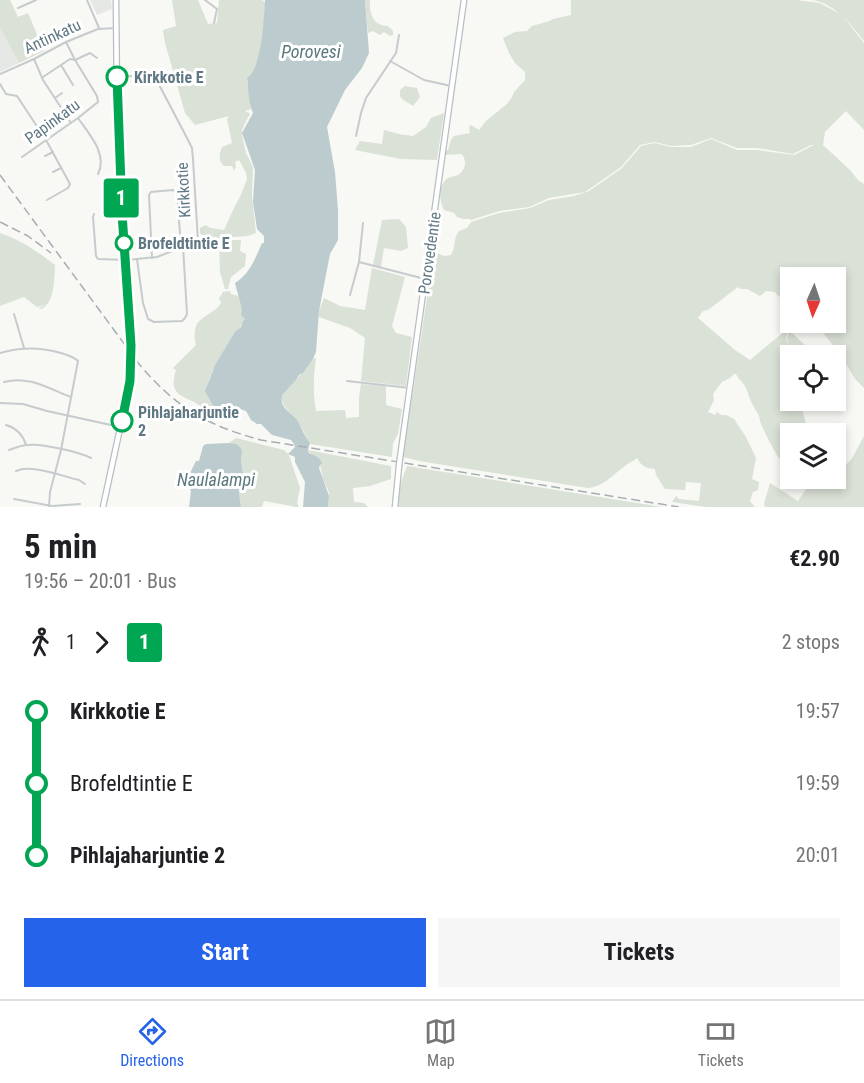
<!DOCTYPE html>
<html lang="en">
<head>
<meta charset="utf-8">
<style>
  :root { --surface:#fff; --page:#f6f6f6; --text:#202124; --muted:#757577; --line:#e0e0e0; --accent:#2563eb }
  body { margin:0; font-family:"Roboto Condensed",sans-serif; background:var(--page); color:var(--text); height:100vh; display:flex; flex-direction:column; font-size:22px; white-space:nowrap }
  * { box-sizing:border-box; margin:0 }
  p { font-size:20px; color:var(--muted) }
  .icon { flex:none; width:33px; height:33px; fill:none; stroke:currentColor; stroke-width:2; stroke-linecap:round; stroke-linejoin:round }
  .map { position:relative; height:507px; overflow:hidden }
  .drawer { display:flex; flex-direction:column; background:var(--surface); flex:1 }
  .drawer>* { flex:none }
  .badge { padding:0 12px; border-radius:4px; font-size:21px; line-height:39px }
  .needle { width:39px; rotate:183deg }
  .fabs { position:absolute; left:780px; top:267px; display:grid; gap:12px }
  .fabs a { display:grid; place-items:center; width:66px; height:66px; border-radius:0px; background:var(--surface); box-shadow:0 3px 9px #0003; font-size:30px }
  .map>.badge { position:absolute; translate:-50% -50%; box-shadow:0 0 0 3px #fff }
  .legs { display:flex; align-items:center; gap:9px; height:66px; padding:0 24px; font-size:20px }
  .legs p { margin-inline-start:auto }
  .summary { display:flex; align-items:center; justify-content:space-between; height:102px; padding:0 24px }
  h1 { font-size:33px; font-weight:700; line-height:45px }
  .cta { display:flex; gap:12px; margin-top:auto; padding:12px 24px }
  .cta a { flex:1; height:69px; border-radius:0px; background:var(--accent); color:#fff; font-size:24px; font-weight:700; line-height:69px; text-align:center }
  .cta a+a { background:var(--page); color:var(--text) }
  ul { padding:0 24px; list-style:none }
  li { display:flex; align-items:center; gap:21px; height:72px; font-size:22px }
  li i { display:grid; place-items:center; width:9px; height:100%; margin:0 8px; background:currentColor }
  li i::after { content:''; width:15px; height:15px; margin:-8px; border:4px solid; border-radius:50%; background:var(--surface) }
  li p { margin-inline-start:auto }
  li:first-child i { background:linear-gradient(#0000 50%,currentColor 0) }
  li:last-child i { background:linear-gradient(currentColor 50%,#0000 0) }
  .dock { display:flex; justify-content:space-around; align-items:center; height:84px; border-top:2px solid var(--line); background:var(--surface); font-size:16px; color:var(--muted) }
  .dock a { display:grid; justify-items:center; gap:3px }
  .dock .selected { color:var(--accent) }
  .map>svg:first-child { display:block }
  .built { fill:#e6e8e6 }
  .green { fill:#dae1d6 }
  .water { fill:#bccbce }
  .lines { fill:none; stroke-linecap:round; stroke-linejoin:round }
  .secondary-casing { stroke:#b7bfc2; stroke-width:7 }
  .street { stroke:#c6cbce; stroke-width:2 }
  .secondary { stroke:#fff; stroke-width:4.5 }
  .rail { stroke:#a5aeb3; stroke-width:1.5; stroke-dasharray:9 4.5; stroke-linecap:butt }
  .secondary-bridge-casing { stroke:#b7bfc2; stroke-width:7; stroke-linecap:butt }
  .secondary-bridge { stroke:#fff; stroke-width:4.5 }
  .line-1-casing { stroke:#fff; stroke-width:14 }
  .line-1 { stroke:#00a651; stroke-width:9 }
  .stop-1-dot { fill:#fff; stroke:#00a651; stroke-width:3 }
  .labels { text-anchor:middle; stroke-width:6; stroke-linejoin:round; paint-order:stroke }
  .street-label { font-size:16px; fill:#607883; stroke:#fff }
  .stop-label { font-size:16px; font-weight:bold; fill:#607883; stroke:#fff; text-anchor:start }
  .water-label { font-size:18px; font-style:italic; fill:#5b787d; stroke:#fff }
</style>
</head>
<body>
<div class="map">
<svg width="864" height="507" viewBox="0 0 864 507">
  <rect width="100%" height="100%" fill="#f8f8f5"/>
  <g class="built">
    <path d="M90,0H111L112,9L97,15Z"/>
    <path d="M0,28L19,63L0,72Z"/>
  </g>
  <g class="green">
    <path d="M0,0H10L18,17L28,13L44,51L19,63L0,28Z"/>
    <path d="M172,0H198L208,24L217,23L219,0H262L265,2C265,26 262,61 247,81C250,90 249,99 251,109L245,111L249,113L250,114L245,123L242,130V135L246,153L253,167L252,196L256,233L248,236L205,239L200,233V228L205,225L211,228L224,230L235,206L240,197L247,179L246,173L239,160L235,162L236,167L234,171L232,166H224C218,161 219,154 222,147L232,143L227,119L229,116L195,125L185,113L165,43L163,30L176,26Z"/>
    <path d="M365,0H370C369,8 371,20 379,24C387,27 387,24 393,31V35L390,36L384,32L380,35L373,31L368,33Z"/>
    <path d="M571,0H797L820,3L842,15L864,43V130L846,111L825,132L823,145L850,170L858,180L864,184V388L855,379L841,355L815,323L836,322V278H790V295H784L783,298L778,296L775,292L766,291L760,296L747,289H740L738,287L708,310L703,311L698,318L735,350L750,360L786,330H788L786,339L790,347L787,339L789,330L806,346L807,350L804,355L790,356V400L800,401L806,424V433L790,434V456L781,460L778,457C772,446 766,436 762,426C760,423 760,419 759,416C754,407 750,401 747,390C745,384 739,380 736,374H734L730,378L722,382L713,394L714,400L708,412L715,415L717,412L721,415H726L734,419L746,437L756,458L752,479L759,482L758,490L753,492L750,501L755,507H706L672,502L676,496L679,499L699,501L701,483L686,482L685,490L665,489L656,475L655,469C646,468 642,467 637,458C633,462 629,462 625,466C612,475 605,486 588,488L419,461L403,457L433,258L435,252L444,256L451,255C456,247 453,238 459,231L467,228L471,222L499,213L530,208L549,200L574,196L589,191L622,168L641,146L655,143L671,147H691L711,139L737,150H757L794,155L814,145H811L793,154L757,148H737L711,138L691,145L671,146L655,142L640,145L621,167L585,192L549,198L529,207L499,211L471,220L469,219H463L457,217L454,213L444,210C439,201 438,184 448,178C451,177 455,176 458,175C466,170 467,161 462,154L444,155L445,148L446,150H448L451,140L454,136L470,133L469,127L471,125L479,130L486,121L507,104L512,97L514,92L525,80V72L515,63L509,53L503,38L515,32L527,31L532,26L550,21L553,19L571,15Z"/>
    <path d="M811,0H864V41C851,24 833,2 811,0Z"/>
    <path d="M405,86L417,88L420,97L413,106L402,99L400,96V90Z"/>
    <path d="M444,113L437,160L401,159L355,150L360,141L382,144L384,130L399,134L413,136L426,127L431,118Z"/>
    <path d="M399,219L406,227L408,248L401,251L384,248L381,267L373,265L382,220Z"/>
    <path d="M0,233C21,240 38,252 55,265C54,280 55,301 42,309L38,308L48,304L37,307L24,297L0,306Z"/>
    <path d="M219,240H241L240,251L246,254L245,266L231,277L228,289H225L220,272Z"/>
    <path d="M372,268L405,277L392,326L396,333L412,337L406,386L361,381L365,338L350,328L319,317V311L324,298L340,306L365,310Z"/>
    <path d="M230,291L231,294L238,296L245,319C232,342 211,363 206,391L213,407L210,409L205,410C190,394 166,401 176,370L173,368L196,345C195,340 194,335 195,330C197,316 215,314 221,303L219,298L222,294V292Z"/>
    <path d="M316,358C313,377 313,393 316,411L345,410L346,418L359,417V397L361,384L386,386V405L402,409L398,434L393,443L392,457L310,444C306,439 305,433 301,427C295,416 282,409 281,395C293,383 304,372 313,359Z"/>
    <path d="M864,436V507H765L764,504L770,483L798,501L813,479L836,478V474L851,460Z"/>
    <path d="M236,438L284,450L289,455L300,488L297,503L299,507H293L292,506L264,501L262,507H241L239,493L243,473L241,460L242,453L236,445L229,443Z"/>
    <path d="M308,450L391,466V479L370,486L353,488L354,502L364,503L368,507H328L329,492L323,479L320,465Z"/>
    <path d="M407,466L662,507H398L400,485Z"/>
  </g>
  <g class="water">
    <path d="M265,0H365L369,53L362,68L345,90L327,127L335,172L338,210V240L330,254L319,311L316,352L313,359L303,373L299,375L296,380L282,395C282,399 281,401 283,405C286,411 293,415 297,420C302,428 304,436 310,443L308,450L309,453C315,456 319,456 322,463L320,465L319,468L329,496L328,507H303L305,482L295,462V457L288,454L295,447L294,444L291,440L272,435L261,424H257L251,420L246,411L240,409L232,410L213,406L205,391L215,365L235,332L241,327L243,321L245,319L241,315L242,310L235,283C250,273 255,259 262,243H264V236L257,229L253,202L255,170L242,133L253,113C248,102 249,90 247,78C262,68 264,18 265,0Z"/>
    <path d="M229,443L236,444L241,448L242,453L241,460L243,473L239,493L241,507H189L191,491L187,484L188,477L196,461H199L203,446L206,444Z"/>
  </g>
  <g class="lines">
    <g class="secondary-casing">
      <g id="secondary">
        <path d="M116,0L117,103L125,260L127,272"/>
        <path d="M127,272L131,345"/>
        <path d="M400,458L464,0"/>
        <path d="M103,507L124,410L131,365"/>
        <path d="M395,507L399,466"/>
      </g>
    </g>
    <g class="street">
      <path d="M87,0L99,28"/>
      <path d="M205,0L217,9L214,23"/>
      <path d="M18,8L36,0"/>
      <path d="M34,59L43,80L71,123"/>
      <path d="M390,61L424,80L451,86"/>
      <path d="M61,65L73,85"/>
      <path d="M0,74L34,59L66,42L98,29L116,28"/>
      <path d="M43,77L70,59L75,60L90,53L97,58"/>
      <path d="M0,84L6,94L17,96L46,140L70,184L68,188L47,200"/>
      <path d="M55,98L62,93"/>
      <path d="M78,118C89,134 108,154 98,174"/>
      <path d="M356,136L361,113L366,98L396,53L399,35"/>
      <path d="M45,156L53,152"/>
      <path d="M22,157L78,118L98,102L97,96L75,60L66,42"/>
      <path d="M53,172L61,168"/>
      <path d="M94,214L93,217L96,256L98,259L127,260L157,257L198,241L193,159L192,148L187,138L155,77L148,75L118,77"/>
      <path d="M152,258L149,195L151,192L173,190L177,192L181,248"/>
      <path d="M137,259L143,303L148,319L154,322L182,321L185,318L187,314L183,246"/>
      <path d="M359,262L425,279"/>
      <path d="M350,295L359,262L363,223"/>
      <path d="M14,314L24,348"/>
      <path d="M0,353C22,347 39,347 61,353C68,355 74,357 78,361L61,450L50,492L49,507"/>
      <path d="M347,381L410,388"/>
      <path d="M4,382C29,375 49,389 71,397"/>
      <path d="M0,403L23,404L47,411L120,427"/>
      <path d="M6,425C16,428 23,435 26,445"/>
      <path d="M9,450C15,448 21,445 28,445C41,443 79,452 91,458"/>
      <path d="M16,471C32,464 61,476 79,480L85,484"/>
      <path d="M14,499L52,506L80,504"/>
    </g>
    <use href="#secondary" class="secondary"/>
    <g class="rail">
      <path d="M0,175L139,364C175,407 208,426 261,440L679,507"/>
      <path d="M0,222L28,236L51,253"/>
    </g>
    <g class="secondary-bridge-casing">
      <g id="secondary-bridge">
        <path d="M131,365V345"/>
        <path d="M399,466L400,458"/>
      </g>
    </g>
    <use href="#secondary-bridge" class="secondary-bridge"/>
  </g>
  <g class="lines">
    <g class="line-1-casing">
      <path id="line-1" d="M117,77L122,213L131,345L130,381L122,421"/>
    </g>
    <use href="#line-1" class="line-1"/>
  </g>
  <g class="stop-1-dot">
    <circle cx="117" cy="77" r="10"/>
    <circle cx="124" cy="243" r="8"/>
    <circle cx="122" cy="421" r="10"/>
  </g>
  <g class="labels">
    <g class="street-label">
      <text transform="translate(52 36) rotate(-25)" y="6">Antinkatu</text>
      <text transform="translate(52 121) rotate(-36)" y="6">Papinkatu</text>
      <text transform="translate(183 190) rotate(-93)" y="6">Kirkkotie</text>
      <text transform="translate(429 253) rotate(-82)" y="6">Porovedentie</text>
    </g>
    <g class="stop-label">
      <text x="134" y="83">Kirkkotie E</text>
      <text x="138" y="249">Brofeldtintie E</text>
      <text x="138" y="418">Pihlajaharjuntie<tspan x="138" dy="18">2</tspan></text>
    </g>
    <g class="water-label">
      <text x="311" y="58">Porovesi</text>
      <text x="216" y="486">Naulalampi</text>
    </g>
  </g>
</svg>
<div class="fabs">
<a><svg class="needle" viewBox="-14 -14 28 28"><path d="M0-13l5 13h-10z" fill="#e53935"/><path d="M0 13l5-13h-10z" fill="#757577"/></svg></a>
<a><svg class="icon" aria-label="locate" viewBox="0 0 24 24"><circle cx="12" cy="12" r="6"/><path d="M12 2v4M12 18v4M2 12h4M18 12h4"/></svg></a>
<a><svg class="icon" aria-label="layers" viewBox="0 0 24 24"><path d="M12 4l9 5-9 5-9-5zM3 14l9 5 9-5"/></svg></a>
</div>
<b class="badge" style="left:121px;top:198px;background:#00a651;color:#fff">1</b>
</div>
<section class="drawer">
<div class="summary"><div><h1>5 min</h1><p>19:56 – 20:01 · Bus</p></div><b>€2.90</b></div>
<div class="legs"><svg class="icon" aria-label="walk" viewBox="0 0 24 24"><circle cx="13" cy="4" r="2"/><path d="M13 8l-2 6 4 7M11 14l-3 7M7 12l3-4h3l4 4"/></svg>1<svg class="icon" aria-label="forward" viewBox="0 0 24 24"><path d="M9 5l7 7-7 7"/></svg><b class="badge" style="background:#00a651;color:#fff">1</b><p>2 stops</p></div>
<ul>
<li><i style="color:#00a651"></i><b>Kirkkotie E</b><p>19:57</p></li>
<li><i style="color:#00a651"></i><span>Brofeldtintie E</span><p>19:59</p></li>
<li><i style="color:#00a651"></i><b>Pihlajaharjuntie 2</b><p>20:01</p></li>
</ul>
<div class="cta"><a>Start</a><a>Tickets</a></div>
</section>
<nav class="dock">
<a class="selected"><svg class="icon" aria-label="directions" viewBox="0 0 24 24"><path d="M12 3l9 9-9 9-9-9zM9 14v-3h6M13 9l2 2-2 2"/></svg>Directions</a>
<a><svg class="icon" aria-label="map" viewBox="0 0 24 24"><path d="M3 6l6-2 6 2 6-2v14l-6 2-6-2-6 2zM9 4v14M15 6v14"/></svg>Map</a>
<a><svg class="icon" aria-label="tickets" viewBox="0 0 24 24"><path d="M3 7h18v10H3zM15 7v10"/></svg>Tickets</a>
</nav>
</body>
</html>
